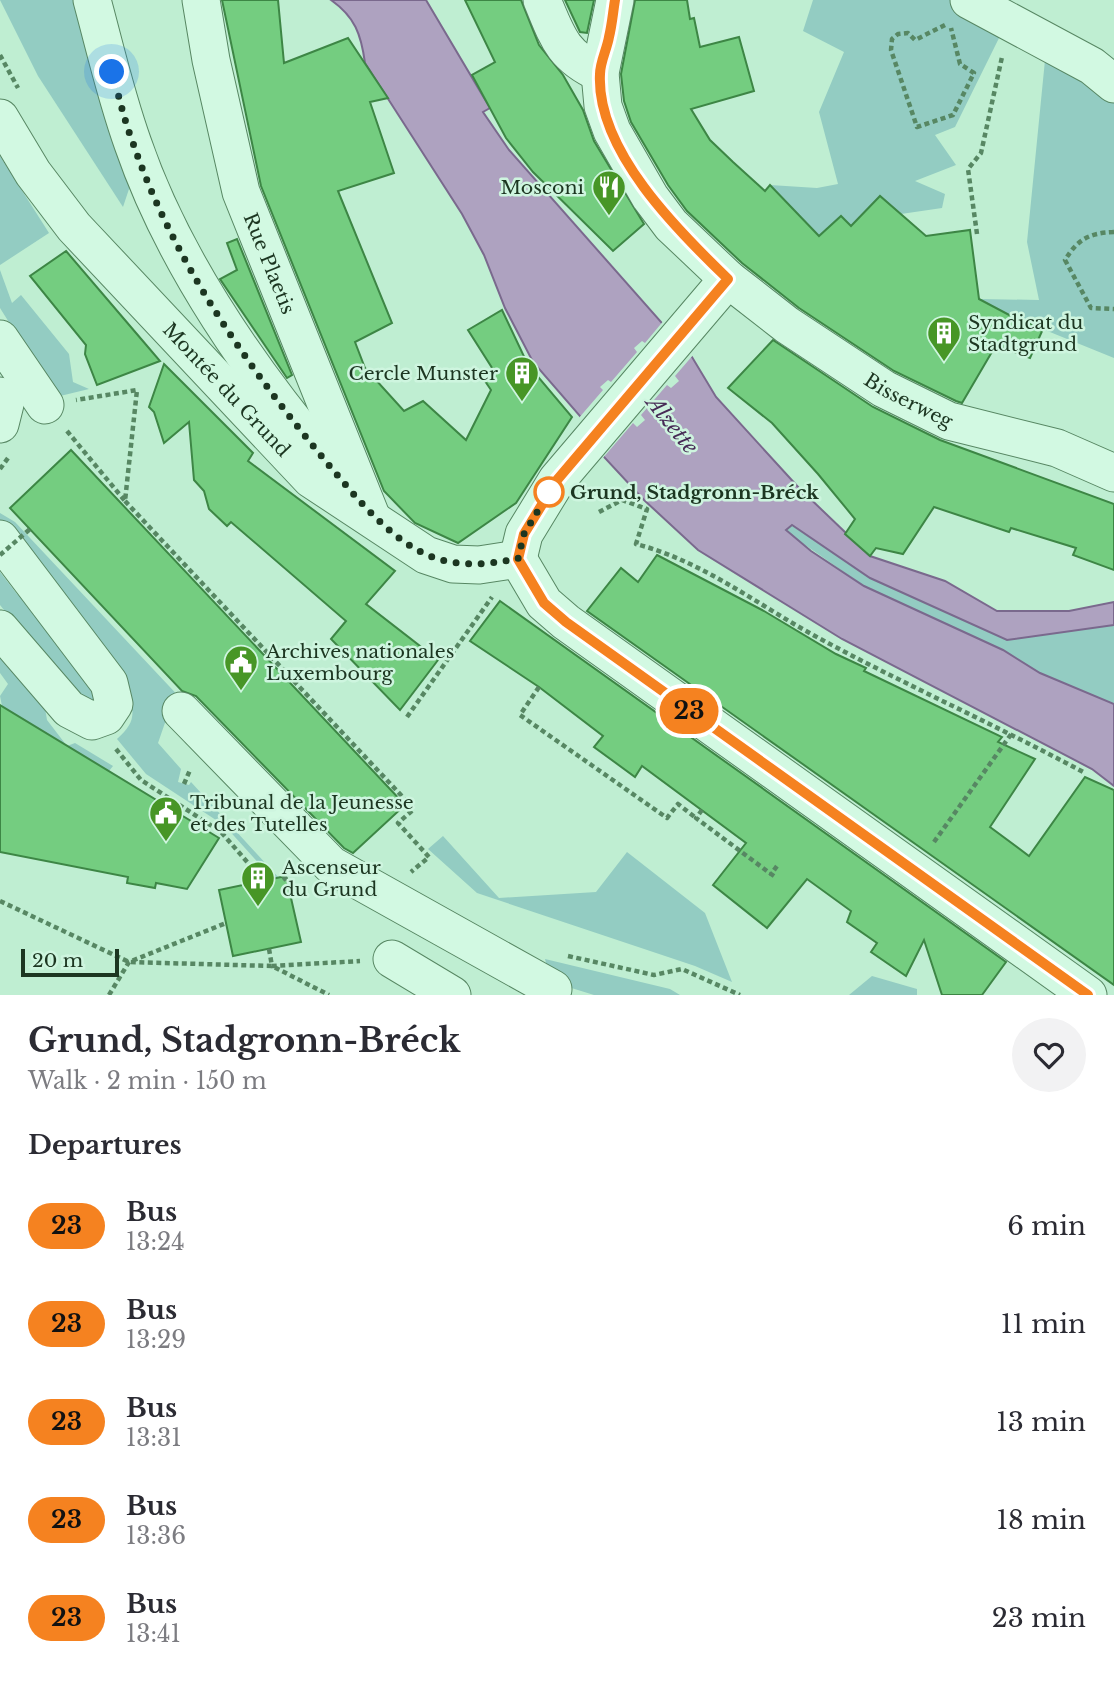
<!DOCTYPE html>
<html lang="en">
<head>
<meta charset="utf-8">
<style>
  :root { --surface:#fff; --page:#f2f2f3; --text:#2b2b33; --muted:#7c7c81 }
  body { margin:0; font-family:"Libre Baskerville",serif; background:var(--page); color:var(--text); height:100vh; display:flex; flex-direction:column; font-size:26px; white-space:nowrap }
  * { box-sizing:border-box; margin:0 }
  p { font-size:23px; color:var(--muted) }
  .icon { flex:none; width:38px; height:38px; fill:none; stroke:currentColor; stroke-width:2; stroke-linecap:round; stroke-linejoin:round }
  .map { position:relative; height:995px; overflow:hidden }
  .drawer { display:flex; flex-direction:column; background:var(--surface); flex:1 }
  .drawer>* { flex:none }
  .badge { padding:0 14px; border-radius:23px; font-size:24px; line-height:46px }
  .scale { position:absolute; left:21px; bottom:18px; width:98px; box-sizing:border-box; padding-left:7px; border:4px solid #1c3621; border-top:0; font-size:19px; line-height:24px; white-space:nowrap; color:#1c3621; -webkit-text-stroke:5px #cef5df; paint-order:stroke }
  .you { position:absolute; width:35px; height:35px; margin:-18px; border:5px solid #fff; border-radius:50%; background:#1a73e8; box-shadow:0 0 0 10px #1a73e833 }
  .map>.badge { position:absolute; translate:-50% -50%; box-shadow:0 0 0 4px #fff }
  h2 { padding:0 28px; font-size:26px; line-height:63px }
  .round { display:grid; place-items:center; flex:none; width:74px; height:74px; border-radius:37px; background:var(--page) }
  .summary { display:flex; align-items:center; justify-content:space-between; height:119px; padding:0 28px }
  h1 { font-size:33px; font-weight:800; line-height:52px }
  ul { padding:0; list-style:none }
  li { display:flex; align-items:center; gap:21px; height:98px; padding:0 28px }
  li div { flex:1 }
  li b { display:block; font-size:26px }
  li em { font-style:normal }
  li .badge { min-width:77px; font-weight:700; text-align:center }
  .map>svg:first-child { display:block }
  .green { fill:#93ccc2 }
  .water { fill:#aea2c0; stroke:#7a698d; stroke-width:2 }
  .pier { fill:#bfeed2 }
  .building { fill:#74cd80; stroke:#3d8645; stroke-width:2 }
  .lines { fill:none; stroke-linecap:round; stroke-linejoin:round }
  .minor-casing { stroke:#578763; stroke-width:39 }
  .path { stroke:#578763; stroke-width:4.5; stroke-dasharray:5 3.5; stroke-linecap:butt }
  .minor { stroke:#d2f9e2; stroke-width:37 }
  .path-bridge { stroke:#578763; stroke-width:4.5; stroke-dasharray:5 3.5; stroke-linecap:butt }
  .line-casing { stroke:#fff; stroke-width:16 }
  .line { stroke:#f58220; stroke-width:10 }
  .walk { stroke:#1c3621; stroke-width:7; stroke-dasharray:0 12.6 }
  .stop-dot { fill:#fff; stroke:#f58220; stroke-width:3.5 }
  .labels { text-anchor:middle; stroke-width:5; stroke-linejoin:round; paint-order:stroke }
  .poi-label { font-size:19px; fill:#1c3621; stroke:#cef5df; text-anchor:start }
  .street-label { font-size:19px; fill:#1c3621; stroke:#cef5df }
  .stop-label { font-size:19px; font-weight:bold; fill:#1c3621; stroke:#cef5df; text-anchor:start }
  .water-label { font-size:21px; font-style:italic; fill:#472b56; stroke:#cef5df }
</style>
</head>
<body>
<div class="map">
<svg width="1114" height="995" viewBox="0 0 1114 995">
  <rect width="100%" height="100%" fill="#bfeed2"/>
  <g class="green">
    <path d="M0,0H75L131,183L123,207L38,76Z"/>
    <path d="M813,0H969L1114,84V358L1013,317L979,299L1039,300L1027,242L1045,60L1000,36L955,127L935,135L956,165L915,181L945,194L942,208L901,214L880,196L851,226L841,217L819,236L770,185L817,188L838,184L819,112L844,52L803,31Z"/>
    <path d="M0,156L49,233L0,265Z"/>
    <path d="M0,270L12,303L21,295L69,354L73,382L89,389L56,397L0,308Z"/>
    <path d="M0,513L15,522L184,702L167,717L158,743L181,769L178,782L189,785L191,782L278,877L272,878L225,826L146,774L117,739C131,726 135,719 131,700L0,522Z"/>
    <path d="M791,525L870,578L1007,640L1114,625V704L1040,673L1003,650L864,586L788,533L786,530Z"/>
    <path d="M0,572L17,594L52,624L104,701L80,705L0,605Z"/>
    <path d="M0,649L45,708L47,720L67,746L75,743L113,766L109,771L2,706L0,696L8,684L0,673Z"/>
    <path d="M443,836L499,898L596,892L627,852L705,913L732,982L695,966L477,893L428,849Z"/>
    <path d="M545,959L670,989L680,995H594L565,986L553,989Z"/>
    <path d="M872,976L917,989V995H849Z"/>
  </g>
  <path class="water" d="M331,0H426L490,108L483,112L509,150L692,357L716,397L799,488L870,556L945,581L997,611H1069L1114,602V625L1007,640L870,578L792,525L786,530L811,551L864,586L1003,650L1040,673L1114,704V786L1092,769L842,639L698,550L644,500L604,457L580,416L533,362L505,308L484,255L462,214L365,63C361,34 355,17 331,0Z"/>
  <path class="pier" d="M665,319L694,354L675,376L679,381L671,388L667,385L641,415L645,420L637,427L633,423L602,459L578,419L603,390L600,387L608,380L611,382L637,352L634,348L642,341L645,343Z"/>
  <g class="building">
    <path d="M222,0H278L284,63L348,38L388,98L370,102L394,173L338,191L392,323L355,342L365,368L404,411L423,401L466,440L491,390L483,378L494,371L468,330L502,310L528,365L572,417L516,503L458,543L415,523L384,491L261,186Z"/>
    <path d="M465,0H521L539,45L563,75L583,110L594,141L644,224L613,251L533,172L506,138L472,75L495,62Z"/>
    <path d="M565,0H594L587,33L580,32Z"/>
    <path d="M635,0H687L690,19L694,18L700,47L739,37L754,91L691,109L710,140L733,162L765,191L770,185L819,236L841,216L851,226L880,196L926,236L970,230L979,299L1013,317L1043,329L1030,358L996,345L962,403L956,401L894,371L799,308L742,263L687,211L668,185L631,122L624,101L621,74Z"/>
    <path d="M237,239L292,375L287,378L220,279L237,270L227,243Z"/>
    <path d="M66,251L142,340L160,361L97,385L85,354L86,345L30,276Z"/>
    <path d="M773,340L873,407L940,440L1114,504V570L1073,555L1076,548L1011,528L1009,532L934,507L903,554L876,548L870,556L845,534L855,519L818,474L772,423L728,388Z"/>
    <path d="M164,364L253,453L248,461L395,571L366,604L438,660L400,710L331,639L346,621L231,522L227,526L209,509L204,491L194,480L189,422L164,443L154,412L149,407Z"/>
    <path d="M71,450L405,805L353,853L344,848L196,696L182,691L10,508Z"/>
    <path d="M657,555L764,611L836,654L866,668L864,671L1002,737L998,742L1035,759L990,827L1029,856L1085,777L1114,790V985L587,611L621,568L638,582Z"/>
    <path d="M500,601L1006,962L982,995H942L924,940L906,976L871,952L877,943L847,922L851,911L807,879L767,928L713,885L746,843L642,766L635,777L594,747L603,736L539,687L470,641Z"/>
    <path d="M0,705L219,838L187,889L156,883L155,888L127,883L128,877L0,852Z"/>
    <path d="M286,876L301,942L233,956L219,890Z"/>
  </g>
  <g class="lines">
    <g class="minor-casing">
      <g id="minor">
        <path d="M92,0C105,48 116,97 133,144C173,260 247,367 326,461"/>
        <path id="s1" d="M201,0L211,60L241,192L371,516"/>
        <path d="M542,0C557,36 562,56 600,73"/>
        <path id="s2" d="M615,0L600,73L603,106L612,131L650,197L671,225L728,279L787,325L884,389L949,421L1057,448L1114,473"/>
        <path d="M969,0L1092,66L1114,84"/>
        <path id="s3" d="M0,118L33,173L74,227L311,479L426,555L453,564L479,565L518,559"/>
        <path d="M0,339L45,405"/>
        <path d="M0,396L5,404L0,424"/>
        <path d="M0,539L109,683L114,704L106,716L92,721L69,709L0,629"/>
        <path d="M518,559L544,603L566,622L1088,995"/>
        <path d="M518,559L524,534L557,480L728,279"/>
        <path d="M181,711L331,865L553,989"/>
        <path d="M392,959L452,995"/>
      </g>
    </g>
    <g class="path">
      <path d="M945,25L915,40L908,33L898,34L892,39L891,50L917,127L953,115L974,73L960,64L951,28"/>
      <path d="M0,55L18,88"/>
      <path d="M1114,232C1089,233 1078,239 1065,260L1091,308L1114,309"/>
      <path d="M977,234L968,169L981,153L1002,57"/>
      <path d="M67,431L125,501L137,390L76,400"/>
      <path d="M0,469L8,458"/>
      <path d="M125,501L414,809L398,823L429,857L411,872"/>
      <path d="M599,512L622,500L647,509L636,544C702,561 755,603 815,636C903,684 996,725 1085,773"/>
      <path d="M539,687L520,715L667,818L678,804L696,818"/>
      <path d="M407,717L492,597"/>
      <path d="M116,749L141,780L221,832L263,880"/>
      <path d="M184,784L190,770"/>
      <path d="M702,810L696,818L771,874"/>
      <path d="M934,842L1012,733"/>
      <path d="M774,876L771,874L777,866"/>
      <path d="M283,880L292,872"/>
      <path d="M0,901L129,962L272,966L329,995"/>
      <path d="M269,949L272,966L360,961"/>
      <path d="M568,956L654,975L682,969L740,995"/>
      <path d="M109,995L129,962L226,923"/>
    </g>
    <use href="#minor" class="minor"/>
    <path class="path-bridge" d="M0,555L30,529"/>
  </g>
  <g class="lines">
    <g class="line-casing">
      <path id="line" d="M615,0C613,12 612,25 609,37C607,49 600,62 600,74C596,150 678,231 728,279L557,480L524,534L518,559L544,603L566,622L1088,995"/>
    </g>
    <use href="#line" class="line"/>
    <path class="walk" d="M112,72C119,96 124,120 133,143C173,261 249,369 328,464C355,496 390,540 430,556C460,568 487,564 518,559L524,534L549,492"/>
  </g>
  <defs>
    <g id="restaurant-pin" transform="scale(1.75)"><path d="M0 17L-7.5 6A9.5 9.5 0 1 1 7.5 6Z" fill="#479626" stroke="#cef5df"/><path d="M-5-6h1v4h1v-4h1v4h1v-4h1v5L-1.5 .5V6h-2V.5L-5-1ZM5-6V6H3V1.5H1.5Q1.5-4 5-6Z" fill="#fff"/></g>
    <g id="building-pin" transform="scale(1.75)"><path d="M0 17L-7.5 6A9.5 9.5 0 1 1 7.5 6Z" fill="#479626" stroke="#cef5df"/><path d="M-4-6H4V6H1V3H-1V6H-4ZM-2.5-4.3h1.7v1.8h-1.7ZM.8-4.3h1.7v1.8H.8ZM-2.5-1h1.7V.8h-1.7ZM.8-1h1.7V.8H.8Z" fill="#fff"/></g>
    <g id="civic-pin" transform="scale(1.75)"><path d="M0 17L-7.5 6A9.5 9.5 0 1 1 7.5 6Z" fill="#479626" stroke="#cef5df"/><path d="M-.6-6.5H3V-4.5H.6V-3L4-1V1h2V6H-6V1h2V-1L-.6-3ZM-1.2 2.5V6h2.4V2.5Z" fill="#fff"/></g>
  </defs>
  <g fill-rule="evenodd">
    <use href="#restaurant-pin" x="609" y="187"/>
    <use href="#building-pin" x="944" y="333"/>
    <use href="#building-pin" x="522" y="373"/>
    <use href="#civic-pin" x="241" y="662"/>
    <use href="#civic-pin" x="166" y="813"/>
    <use href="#building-pin" x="258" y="878"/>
  </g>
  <circle class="stop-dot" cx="549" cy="492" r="14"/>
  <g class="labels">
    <g class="poi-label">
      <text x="584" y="194" text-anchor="end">Mosconi</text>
      <text x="968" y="329">Syndicat du<tspan x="968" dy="22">Stadtgrund</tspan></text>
      <text x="498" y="380" text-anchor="end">Cercle Munster</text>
      <text x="266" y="658">Archives nationales<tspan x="266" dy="22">Luxembourg</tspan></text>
      <text x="190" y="809">Tribunal de la Jeunesse<tspan x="190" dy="22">et des Tutelles</tspan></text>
      <text x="282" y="874">Ascenseur<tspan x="282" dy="22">du Grund</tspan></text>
    </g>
    <g class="street-label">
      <text dy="7" stroke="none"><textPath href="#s1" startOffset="273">Rue Plaetis</textPath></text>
      <text dy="7" stroke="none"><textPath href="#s3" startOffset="355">Montée du Grund</textPath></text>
      <text dy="7" stroke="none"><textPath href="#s2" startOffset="542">Bisserweg</textPath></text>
    </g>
    <g class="stop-label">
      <text x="570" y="499">Grund, Stadgronn-Bréck</text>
    </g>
    <g class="water-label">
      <text transform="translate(672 425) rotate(51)" y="7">Alzette</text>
    </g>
  </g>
</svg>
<div class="scale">20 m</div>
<div class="you" style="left:112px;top:72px"></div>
<b class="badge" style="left:689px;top:711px;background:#f58220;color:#111">23</b>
</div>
<section class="drawer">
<div class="summary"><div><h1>Grund, Stadgronn-Bréck</h1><p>Walk · 2 min · 150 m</p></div><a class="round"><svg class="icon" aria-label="heart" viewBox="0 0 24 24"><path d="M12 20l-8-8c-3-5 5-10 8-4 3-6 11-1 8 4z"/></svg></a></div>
<h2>Departures</h2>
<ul>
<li><span class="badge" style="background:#f58220;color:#111">23</span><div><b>Bus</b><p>13:24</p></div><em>6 min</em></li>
<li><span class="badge" style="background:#f58220;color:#111">23</span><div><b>Bus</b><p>13:29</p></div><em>11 min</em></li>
<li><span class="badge" style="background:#f58220;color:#111">23</span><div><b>Bus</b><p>13:31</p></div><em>13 min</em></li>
<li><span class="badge" style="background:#f58220;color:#111">23</span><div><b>Bus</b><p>13:36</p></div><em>18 min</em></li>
<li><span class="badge" style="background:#f58220;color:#111">23</span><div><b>Bus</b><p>13:41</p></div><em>23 min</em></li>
</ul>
</section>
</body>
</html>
